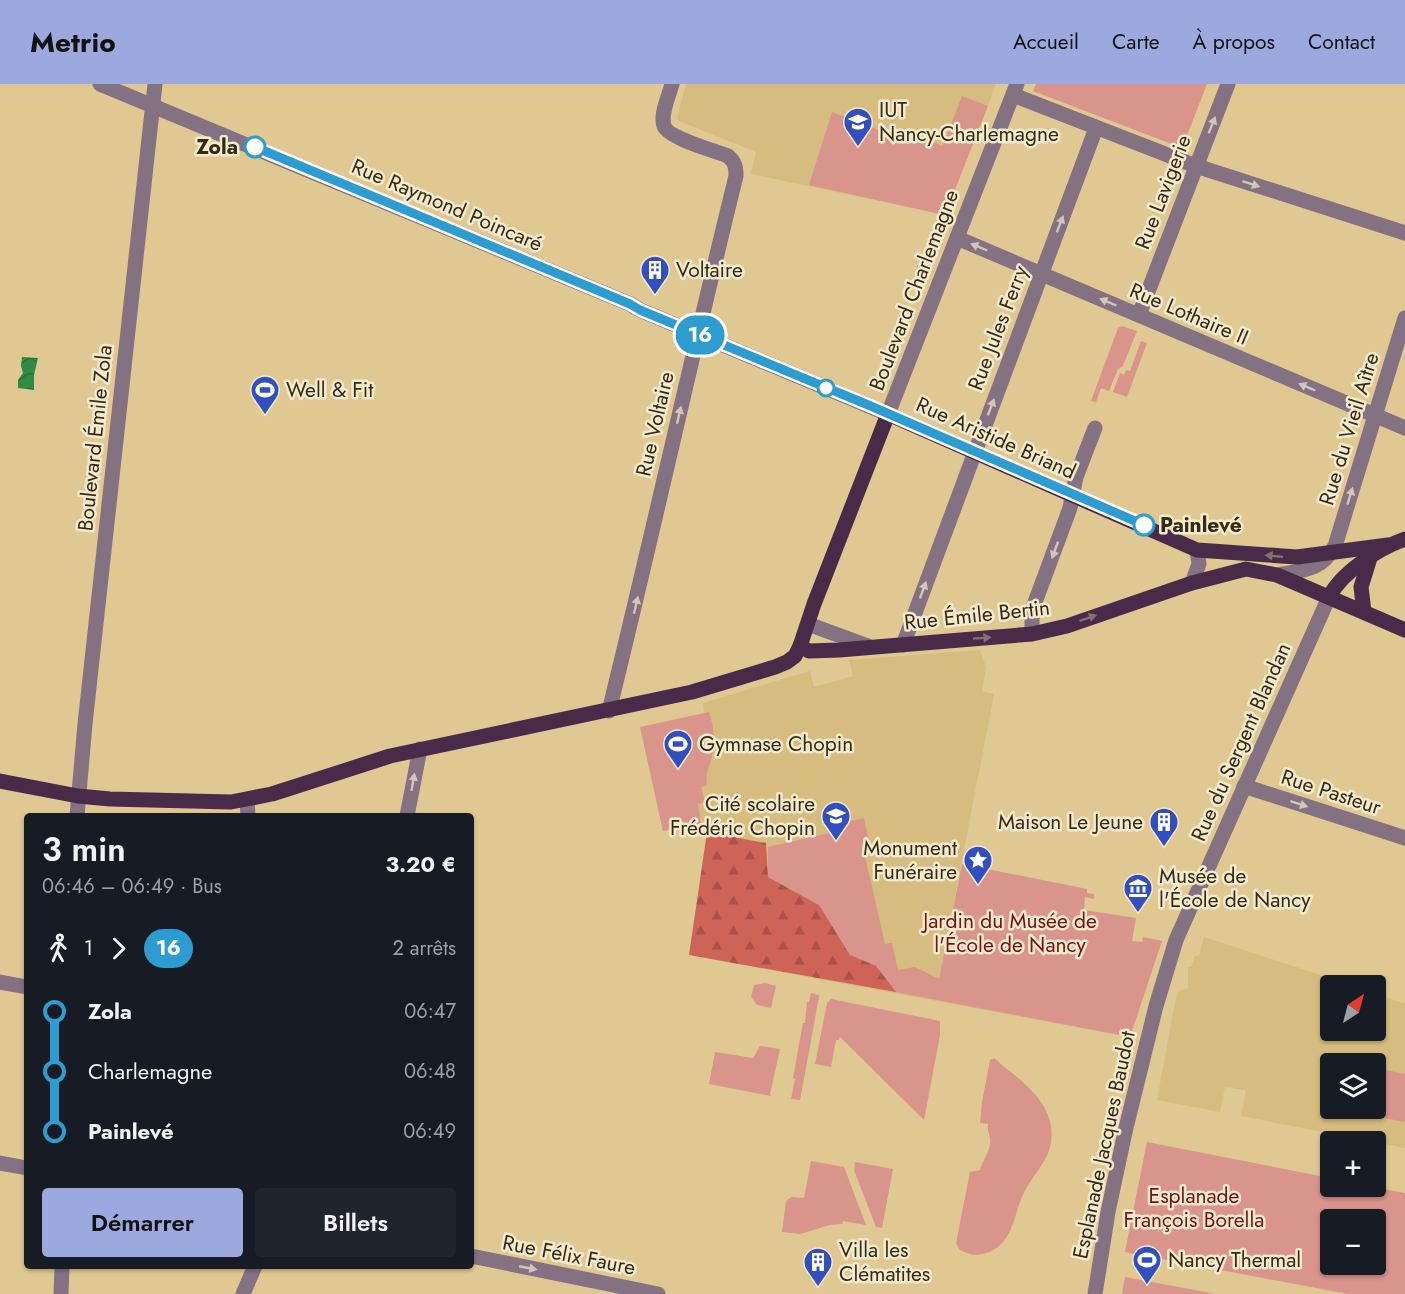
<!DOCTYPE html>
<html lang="fr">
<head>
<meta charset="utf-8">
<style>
  :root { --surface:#171b24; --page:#20242c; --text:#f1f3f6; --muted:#9ea1a6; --accent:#9ba9de }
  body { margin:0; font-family:Jost,sans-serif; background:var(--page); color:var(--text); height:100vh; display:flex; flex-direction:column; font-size:22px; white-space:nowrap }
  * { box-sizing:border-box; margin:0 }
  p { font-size:20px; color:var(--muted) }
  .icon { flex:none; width:33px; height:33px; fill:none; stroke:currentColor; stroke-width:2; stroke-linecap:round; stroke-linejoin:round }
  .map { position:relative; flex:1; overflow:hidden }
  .details { position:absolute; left:24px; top:729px; width:450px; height:456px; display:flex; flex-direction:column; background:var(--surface); border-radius:6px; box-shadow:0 2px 4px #0004 }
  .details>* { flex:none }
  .badge { padding:0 12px; border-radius:20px; font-size:21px; line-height:39px }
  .needle { width:39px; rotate:36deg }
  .tools { position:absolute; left:1320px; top:891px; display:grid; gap:12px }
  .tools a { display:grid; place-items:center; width:66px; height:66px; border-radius:6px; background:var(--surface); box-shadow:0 2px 4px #0004; font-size:30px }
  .map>.badge { position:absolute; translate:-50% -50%; box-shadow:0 0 0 3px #fff }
  .legs { display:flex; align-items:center; gap:9px; height:66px; padding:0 18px; font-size:20px }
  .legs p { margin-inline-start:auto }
  .head { display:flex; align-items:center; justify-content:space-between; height:102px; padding:0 18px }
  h1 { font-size:33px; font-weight:600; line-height:45px }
  .cta { display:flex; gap:12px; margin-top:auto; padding:12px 18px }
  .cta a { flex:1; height:69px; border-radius:6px; background:var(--accent); color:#111; font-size:24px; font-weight:600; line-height:69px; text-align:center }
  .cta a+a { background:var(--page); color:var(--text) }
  ul { padding:0 18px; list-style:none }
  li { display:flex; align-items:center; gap:21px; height:60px; font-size:22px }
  li i { display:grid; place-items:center; width:9px; height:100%; margin:0 8px; background:currentColor }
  li i::after { content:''; width:15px; height:15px; margin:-8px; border:4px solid; border-radius:50%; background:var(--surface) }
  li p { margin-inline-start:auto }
  li:first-child i { background:linear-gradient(#0000 50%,currentColor 0) }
  li:last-child i { background:linear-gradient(currentColor 50%,#0000 0) }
  header { display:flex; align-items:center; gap:36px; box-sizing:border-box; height:84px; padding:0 30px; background:var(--accent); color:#111 }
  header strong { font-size:28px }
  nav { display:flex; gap:33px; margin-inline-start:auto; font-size:21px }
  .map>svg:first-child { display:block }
  .built { fill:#d6bc7e; fill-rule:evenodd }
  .green { fill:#d9948b; fill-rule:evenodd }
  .forest { fill:url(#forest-firs) }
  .water { fill:url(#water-waves) }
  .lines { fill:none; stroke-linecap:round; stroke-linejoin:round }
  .minor { stroke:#847283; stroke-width:15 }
  .major { stroke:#492b49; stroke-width:15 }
  .oneway { fill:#d3c6b8 }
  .oneway2 { fill:#856e78 }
  .line-1-casing { stroke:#fff; stroke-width:14 }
  .line-1 { stroke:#2c9cd1; stroke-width:9 }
  .stop-1-dot { fill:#fff; stroke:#2c9cd1; stroke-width:3 }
  .labels { text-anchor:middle; stroke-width:5; stroke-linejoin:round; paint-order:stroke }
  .poi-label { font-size:21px; fill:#342b15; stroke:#f5eace; text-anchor:start }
  .stop-label { font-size:21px; font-weight:bold; fill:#342b15; stroke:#f5eace; text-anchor:end }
  .street-label { font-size:21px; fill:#342b15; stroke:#f5eace }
  .park-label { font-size:21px; fill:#761210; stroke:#f5eace }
</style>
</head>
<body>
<header>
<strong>Metrio</strong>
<nav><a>Accueil</a><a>Carte</a><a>À propos</a><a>Contact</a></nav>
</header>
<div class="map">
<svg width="1405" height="1210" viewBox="0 0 1405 1210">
  <defs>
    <pattern id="forest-firs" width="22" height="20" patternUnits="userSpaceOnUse" patternTransform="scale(1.5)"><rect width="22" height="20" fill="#ce6358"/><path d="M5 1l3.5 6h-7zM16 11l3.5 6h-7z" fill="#a85248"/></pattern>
    <pattern id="water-waves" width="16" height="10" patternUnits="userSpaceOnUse" patternTransform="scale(1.5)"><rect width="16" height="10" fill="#2f8b43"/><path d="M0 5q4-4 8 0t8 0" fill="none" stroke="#297237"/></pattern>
  </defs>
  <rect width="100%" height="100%" fill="#dfc891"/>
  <g class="built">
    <path d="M686,0H996L945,131L751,90L756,68L679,37L677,34Z"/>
    <path d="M980,566L986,583L982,607L994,610L939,895L1130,953L689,871L709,740L701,739L698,719L701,702L707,701L705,689L714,645L709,628L704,629L703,619L810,587L814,603L853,592L849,576Z"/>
    <path d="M1204,853L1351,901L1330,902V946H1376V910L1405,920V1064L1241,1032L1246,1006L1225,1003L1220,1028L1157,1016L1177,908L1188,904V883H1191L1195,872H1199ZM1330,980H1376V1024H1330Z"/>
  </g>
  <g class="green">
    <path d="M1036,0H1207L1182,64L1033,7Z"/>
    <path d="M962,12L988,22L945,131L809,101L832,28L900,54L903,47L943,62Z"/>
    <path d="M1122,242L1137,247L1123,282L1118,285L1109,307L1101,304L1096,318L1091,317L1118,244Z"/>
    <path d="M1141,257L1147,259L1127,313L1113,308L1120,289L1124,291L1126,286L1130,287Z"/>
    <path d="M709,628C714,643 716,657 712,672C709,684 705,689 707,701L701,703L705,718L698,720L701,739L663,747L640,643Z"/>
    <path d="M864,734L871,767L864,768L885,860L892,859L898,886L915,883L939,895L962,780L1087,805V809L1094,810V815L1085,813L1084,826L1136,834L1132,857L1142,858L1143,853L1162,857L1130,953L896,908L876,883L850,871L819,821L768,793V763L838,747L837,740Z"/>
    <path d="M765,899L776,902L771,924L757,921L751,913L754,901Z"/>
    <path d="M811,909L819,911V913L800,1016L791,1015L795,995L793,994L803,939H805L807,918H809Z"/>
    <path d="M831,915L940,937V951L924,1036L840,953L839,956H836L831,983L815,980L827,919Z"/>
    <path d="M760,962L780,965L770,1010L771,1012L709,1000L715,968L753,974Z"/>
    <path d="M994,974C1014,992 1044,1010 1050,1038C1058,1073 1034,1085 1022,1113C1013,1134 1012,1161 986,1169C977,1172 969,1171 960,1166L956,1159L970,1088L980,1086C982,1076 992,1067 990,1054C989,1048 987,1047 988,1040L980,1039L982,1018L990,976Z"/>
    <path d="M1376,984L1405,990V1038L1339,1025L1376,1024Z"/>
    <path d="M1147,1058L1330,1094V1102L1373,1103L1405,1109V1210H1348L1125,1168ZM1330,1136H1376V1180H1330Z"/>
    <path d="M811,1077L844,1083L866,1141L843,1137L842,1140L830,1141L800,1150L782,1148L786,1117L792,1113L804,1114Z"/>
    <path d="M855,1078L893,1085L882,1144L876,1143L854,1086Z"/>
    <path d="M1125,1193L1216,1210H1122Z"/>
  </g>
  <path class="forest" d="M707,748L766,759L768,793L819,821L850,871L876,882L896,908L689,871Z"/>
  <path class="water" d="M22,273L38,274L34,291V306L18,304V296L23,289L21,282Z"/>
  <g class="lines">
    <g class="minor">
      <path d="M100,0L630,220L640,226L888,330L1017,0"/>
      <path d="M1013,11L1196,82L1405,149"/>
      <path d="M957,154L1405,344"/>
      <path d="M1139,231L1228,0"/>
      <path d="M1277,491C1303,486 1321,487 1335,462L1405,234"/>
      <path d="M1192,499L1199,480L1197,466"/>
      <path d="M808,540L868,562"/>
      <path d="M1032,550V535L1034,521L1070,424L1076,393L1095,344"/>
      <path d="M903,561L1096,44"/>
      <path d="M609,627C653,449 692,270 736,92C736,83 735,78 728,72C716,67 668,54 664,42C660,30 669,12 672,0"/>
      <path d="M1244,702L1405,754"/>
      <path d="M247,716L248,732"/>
      <path d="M77,732L85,640L155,0"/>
      <path d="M407,732L420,665"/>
      <path d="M0,898L27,903"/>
      <path d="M0,1079L27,1084"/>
      <path d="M471,1172L658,1210"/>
      <path d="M61,1210L62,1182"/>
      <path d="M243,1210L255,1182"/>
      <path d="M1095,1210L1108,1128L1125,1048L1156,922L1176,856L1329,513"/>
    </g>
    <g class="major">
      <path d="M1329,513C1342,488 1379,464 1405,455"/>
      <path d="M1364,528L1361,503L1370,474"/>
      <path d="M800,562L809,567L839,566L1032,550L1067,542L1192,499L1246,485L1277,491L1405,546"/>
      <path d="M0,697L78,712L110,715L231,718L272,710L390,672L692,608L775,583L787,578L795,572L800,562L814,520L888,330L1197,466L1297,473L1388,461"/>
    </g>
  </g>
  <defs><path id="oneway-solid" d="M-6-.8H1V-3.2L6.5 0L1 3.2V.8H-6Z" transform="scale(1.5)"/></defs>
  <g class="oneway">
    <use href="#oneway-solid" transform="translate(1212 41) rotate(-68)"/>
    <use href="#oneway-solid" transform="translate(1251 100) rotate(18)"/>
    <use href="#oneway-solid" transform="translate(1060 140) rotate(-69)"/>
    <use href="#oneway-solid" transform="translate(979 163) rotate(-157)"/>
    <use href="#oneway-solid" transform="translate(1108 218) rotate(-157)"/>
    <use href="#oneway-solid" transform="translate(1307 303) rotate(-157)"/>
    <use href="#oneway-solid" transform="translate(991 323) rotate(-69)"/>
    <use href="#oneway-solid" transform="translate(679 331) rotate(-77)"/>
    <use href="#oneway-solid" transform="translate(1350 412) rotate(-73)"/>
    <use href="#oneway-solid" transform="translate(1055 466) rotate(110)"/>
    <use href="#oneway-solid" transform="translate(923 506) rotate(-70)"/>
    <use href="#oneway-solid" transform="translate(636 521) rotate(-77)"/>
    <use href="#oneway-solid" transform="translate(413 698) rotate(-80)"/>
    <use href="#oneway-solid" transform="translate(1299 720) rotate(18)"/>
    <use href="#oneway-solid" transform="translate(528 1184) rotate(11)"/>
  </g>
  <g class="oneway2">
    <use href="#oneway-solid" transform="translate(1274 472) rotate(-174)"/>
    <use href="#oneway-solid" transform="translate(1088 534) rotate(-19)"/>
    <use href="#oneway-solid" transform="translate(982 554) rotate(-4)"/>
  </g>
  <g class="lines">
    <g class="line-1-casing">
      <path id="line-1" d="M255,63L630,220L640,226L873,323L1144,441"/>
    </g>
    <use href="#line-1" class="line-1"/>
  </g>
  <defs>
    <g id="university-pin" transform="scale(1.5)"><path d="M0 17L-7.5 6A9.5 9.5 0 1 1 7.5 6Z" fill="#314fc0" stroke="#f5eace"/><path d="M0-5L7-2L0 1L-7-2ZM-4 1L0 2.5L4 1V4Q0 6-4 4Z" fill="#fff"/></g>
    <g id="building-pin" transform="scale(1.5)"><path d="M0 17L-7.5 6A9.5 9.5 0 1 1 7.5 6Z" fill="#314fc0" stroke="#f5eace"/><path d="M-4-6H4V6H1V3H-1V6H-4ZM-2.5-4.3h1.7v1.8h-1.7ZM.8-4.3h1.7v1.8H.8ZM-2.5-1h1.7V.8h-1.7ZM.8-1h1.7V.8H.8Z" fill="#fff"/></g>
    <g id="stadium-pin" transform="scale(1.5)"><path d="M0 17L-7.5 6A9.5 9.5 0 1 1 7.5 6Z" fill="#314fc0" stroke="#f5eace"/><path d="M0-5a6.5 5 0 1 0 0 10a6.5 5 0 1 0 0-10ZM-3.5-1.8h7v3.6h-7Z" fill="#fff"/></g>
    <g id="school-pin" transform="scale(1.5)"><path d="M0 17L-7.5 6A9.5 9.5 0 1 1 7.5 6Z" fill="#314fc0" stroke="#f5eace"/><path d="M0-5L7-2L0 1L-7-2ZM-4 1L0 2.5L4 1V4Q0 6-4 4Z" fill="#fff"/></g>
    <g id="sight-pin" transform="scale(1.5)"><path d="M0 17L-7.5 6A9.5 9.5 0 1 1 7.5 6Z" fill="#314fc0" stroke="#f5eace"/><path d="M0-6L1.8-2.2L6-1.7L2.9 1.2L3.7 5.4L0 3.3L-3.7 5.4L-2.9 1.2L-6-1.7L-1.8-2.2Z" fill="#fff"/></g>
    <g id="museum-pin" transform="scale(1.5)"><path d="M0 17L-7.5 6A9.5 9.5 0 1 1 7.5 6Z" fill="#314fc0" stroke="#f5eace"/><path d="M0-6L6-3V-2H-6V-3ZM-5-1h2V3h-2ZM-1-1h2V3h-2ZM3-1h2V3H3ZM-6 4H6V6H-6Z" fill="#fff"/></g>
  </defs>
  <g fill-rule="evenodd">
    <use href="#university-pin" x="858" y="38"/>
    <use href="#building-pin" x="655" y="186"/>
    <use href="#stadium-pin" x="265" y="306"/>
    <use href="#stadium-pin" x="678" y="660"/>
    <use href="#school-pin" x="836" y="732"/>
    <use href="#building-pin" x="1164" y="738"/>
    <use href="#sight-pin" x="978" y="776"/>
    <use href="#museum-pin" x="1138" y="804"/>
    <use href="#stadium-pin" x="1147" y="1176"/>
    <use href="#building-pin" x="818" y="1178"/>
  </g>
  <g class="stop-1-dot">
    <circle cx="255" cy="63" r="10"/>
    <circle cx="826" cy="304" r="8"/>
    <circle cx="1144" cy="441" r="10"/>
  </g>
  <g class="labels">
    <g class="poi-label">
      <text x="879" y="33">IUT<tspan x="879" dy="24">Nancy-Charlemagne</tspan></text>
      <text x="676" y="193">Voltaire</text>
      <text x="286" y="313">Well &amp; Fit</text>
      <text x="699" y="667">Gymnase Chopin</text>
      <text x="815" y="727" text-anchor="end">Cité scolaire<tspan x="815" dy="24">Frédéric Chopin</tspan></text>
      <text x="1143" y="745" text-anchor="end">Maison Le Jeune</text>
      <text x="957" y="771" text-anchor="end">Monument<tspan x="957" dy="24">Funéraire</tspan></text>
      <text x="1159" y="799">Musée de<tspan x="1159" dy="24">l'École de Nancy</tspan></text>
      <text x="839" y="1173">Villa les<tspan x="839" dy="24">Clématites</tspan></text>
      <text x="1168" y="1183">Nancy Thermal</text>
    </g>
    <g class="stop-label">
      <text x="238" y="70">Zola</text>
      <text x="1160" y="448" text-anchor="start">Painlevé</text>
    </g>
    <g class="street-label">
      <text transform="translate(1163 108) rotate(-69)" y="7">Rue Lavigerie</text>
      <text transform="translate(447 121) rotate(23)" y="7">Rue Raymond Poincaré</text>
      <text transform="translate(914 206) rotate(-69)" y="7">Boulevard Charlemagne</text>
      <text transform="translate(1189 230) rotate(23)" y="7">Rue Lothaire II</text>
      <text transform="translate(998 244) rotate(-69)" y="7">Rue Jules Ferry</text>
      <text transform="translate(655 340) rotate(-77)" y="7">Rue Voltaire</text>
      <text transform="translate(1349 345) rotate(-73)" y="7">Rue du Vieil Aître</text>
      <text transform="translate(95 354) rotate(-84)" y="7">Boulevard Émile Zola</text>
      <text transform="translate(996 354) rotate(24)" y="7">Rue Aristide Briand</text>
      <text transform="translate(977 531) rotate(-6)" y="7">Rue Émile Bertin</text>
      <text transform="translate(1241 658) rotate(-66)" y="7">Rue du Sergent Blandan</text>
      <text transform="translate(1331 708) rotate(18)" y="7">Rue Pasteur</text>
      <text transform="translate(1104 1061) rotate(-78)" y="7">Esplanade Jacques Baudot</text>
      <text transform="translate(569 1171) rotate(11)" y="7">Rue Félix Faure</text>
    </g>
    <g class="park-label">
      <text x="1010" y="844">Jardin du Musée de<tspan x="1010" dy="24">l'École de Nancy</tspan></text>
      <text x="1194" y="1119">Esplanade<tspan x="1194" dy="24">François Borella</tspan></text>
    </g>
  </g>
</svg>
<div class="tools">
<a><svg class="needle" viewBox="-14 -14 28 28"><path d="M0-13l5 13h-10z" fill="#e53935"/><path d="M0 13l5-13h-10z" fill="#9ea1a6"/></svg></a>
<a><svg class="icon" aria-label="layers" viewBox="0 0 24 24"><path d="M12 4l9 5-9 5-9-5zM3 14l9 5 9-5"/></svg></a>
<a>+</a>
<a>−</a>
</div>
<b class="badge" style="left:700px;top:251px;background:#2c9cd1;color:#fff">16</b>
<section class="details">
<div class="head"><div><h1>3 min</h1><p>06:46 – 06:49 · Bus</p></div><b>3.20 €</b></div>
<div class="legs"><svg class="icon" aria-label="walk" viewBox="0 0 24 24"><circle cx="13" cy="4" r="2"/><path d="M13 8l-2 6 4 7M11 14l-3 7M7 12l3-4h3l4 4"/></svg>1<svg class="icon" aria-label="forward" viewBox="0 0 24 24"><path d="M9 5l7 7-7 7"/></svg><b class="badge" style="background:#2c9cd1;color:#fff">16</b><p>2 arrêts</p></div>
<ul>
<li><i style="color:#2c9cd1"></i><b>Zola</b><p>06:47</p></li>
<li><i style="color:#2c9cd1"></i><span>Charlemagne</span><p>06:48</p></li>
<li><i style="color:#2c9cd1"></i><b>Painlevé</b><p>06:49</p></li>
</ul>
<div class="cta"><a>Démarrer</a><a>Billets</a></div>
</section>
</div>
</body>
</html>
